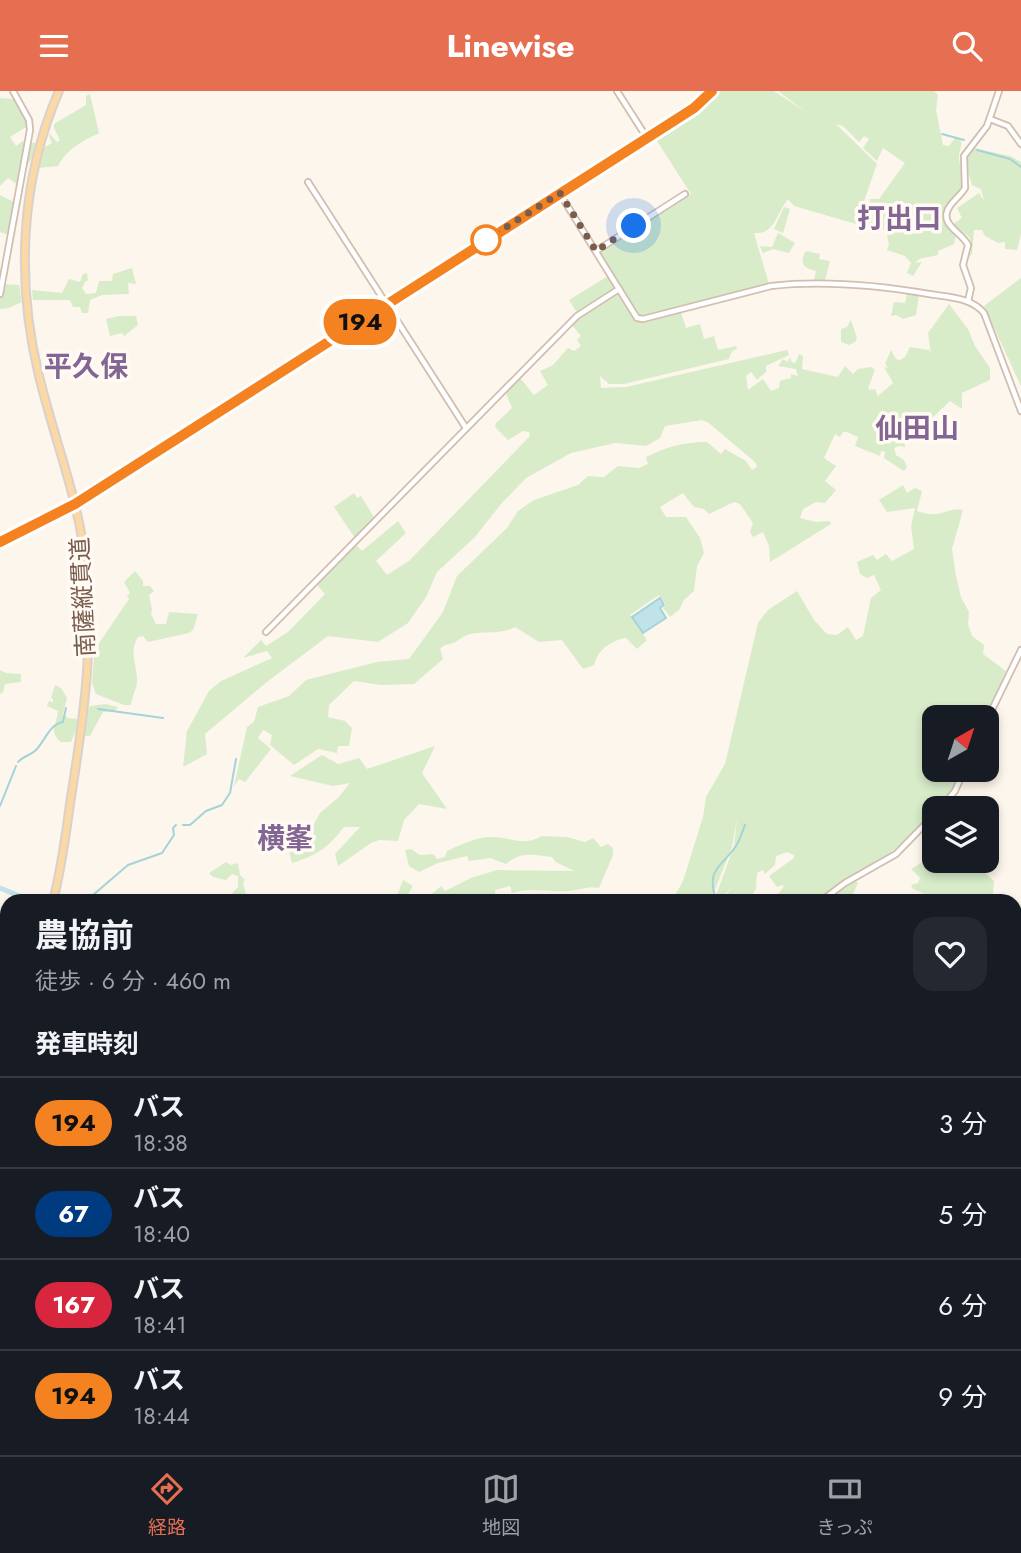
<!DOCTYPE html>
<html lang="ja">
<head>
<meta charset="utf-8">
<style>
  :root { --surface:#171b24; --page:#242831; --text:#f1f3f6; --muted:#9ea1a6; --line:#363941; --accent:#e76f51 }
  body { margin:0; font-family:Jost,"Noto Sans JP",sans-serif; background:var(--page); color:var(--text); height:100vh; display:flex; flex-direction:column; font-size:26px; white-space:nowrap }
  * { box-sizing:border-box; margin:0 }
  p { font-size:23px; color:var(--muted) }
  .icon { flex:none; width:38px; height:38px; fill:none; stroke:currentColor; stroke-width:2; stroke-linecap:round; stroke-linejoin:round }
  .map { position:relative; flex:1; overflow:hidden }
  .details { position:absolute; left:0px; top:803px; width:1022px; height:562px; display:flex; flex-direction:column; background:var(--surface); border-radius:21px 21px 0 0; box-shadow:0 4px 10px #0003 }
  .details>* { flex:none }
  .badge { padding:0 14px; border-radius:23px; font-size:24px; line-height:46px }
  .needle { width:46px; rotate:39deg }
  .buttons { position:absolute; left:922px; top:614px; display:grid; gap:14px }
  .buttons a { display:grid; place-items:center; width:77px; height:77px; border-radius:14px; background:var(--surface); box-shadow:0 4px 10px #0003; font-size:35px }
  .you { position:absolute; width:35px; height:35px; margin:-18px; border:5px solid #fff; border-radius:50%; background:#1a73e8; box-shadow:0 0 0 10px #1a73e833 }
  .map>.badge { position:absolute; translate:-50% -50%; box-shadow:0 0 0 4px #fff }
  h2 { padding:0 35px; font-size:26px; line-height:63px }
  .round { display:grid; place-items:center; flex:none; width:74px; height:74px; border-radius:21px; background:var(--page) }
  .head { display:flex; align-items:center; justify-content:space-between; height:119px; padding:0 35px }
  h1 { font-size:33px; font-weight:700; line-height:52px }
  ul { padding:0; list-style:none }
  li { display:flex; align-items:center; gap:21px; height:91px; padding:0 35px; border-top:2px solid var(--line) }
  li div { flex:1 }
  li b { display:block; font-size:26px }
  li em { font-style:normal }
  li .badge { min-width:77px; font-weight:700; text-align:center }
  header { display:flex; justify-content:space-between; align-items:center; height:91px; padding:0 35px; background:var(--accent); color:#fff; font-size:32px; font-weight:700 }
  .dock { display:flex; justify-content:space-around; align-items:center; height:98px; border-top:2px solid var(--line); background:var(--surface); font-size:19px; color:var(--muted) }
  .dock a { display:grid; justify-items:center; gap:4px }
  .dock .selected { color:var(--accent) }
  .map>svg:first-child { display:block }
  .green { fill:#d8ecc9 }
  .water { fill:#bfe3e8; stroke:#a5d3da; stroke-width:2 }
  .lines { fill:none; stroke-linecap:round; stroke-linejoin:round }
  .stream { stroke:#a5d3da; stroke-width:2 }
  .river { stroke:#bfe3e8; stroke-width:5 }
  .tertiary-casing { stroke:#d1beb0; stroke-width:8 }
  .primary-casing { stroke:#dad1cd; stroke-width:10 }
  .tertiary { stroke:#fff; stroke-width:4.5 }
  .primary { stroke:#fbd9a5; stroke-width:6 }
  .line-casing { stroke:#fff; stroke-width:16 }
  .line { stroke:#f58220; stroke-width:10 }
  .walk { stroke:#7a5c4d; stroke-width:7; stroke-dasharray:0 12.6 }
  .stop-dot { fill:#fff; stroke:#f58220; stroke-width:3.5 }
  .labels { text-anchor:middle; stroke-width:7; stroke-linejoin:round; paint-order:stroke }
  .street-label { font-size:24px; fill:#7a5c4d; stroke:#fffaf3 }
  .quarter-label { font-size:28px; font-weight:bold; fill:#846695; stroke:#fffaf3 }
</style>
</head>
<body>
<header><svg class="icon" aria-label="menu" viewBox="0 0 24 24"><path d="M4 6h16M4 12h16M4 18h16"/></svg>Linewise<svg class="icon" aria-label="search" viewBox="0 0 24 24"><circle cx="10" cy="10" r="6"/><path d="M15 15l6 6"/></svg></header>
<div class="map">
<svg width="1021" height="1364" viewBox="0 0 1021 1364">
  <rect width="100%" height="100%" fill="#fdf6ec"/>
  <g class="green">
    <path d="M716,0H774L806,21L778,0H934L938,4L936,19L943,54L949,55L956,46L961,50C962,56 959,60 959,66C959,77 968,88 961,99C956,107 948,112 943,121L948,137L956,144L954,153L938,160V164L919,168L915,172L922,171L913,185L907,182L911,172L905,165L887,159L889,153L886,139L868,136L870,108H879L905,72L883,57L877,70L863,57L869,48L864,45L859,51L843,35L836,33L877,73L856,133L794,115L788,108C776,123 775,144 754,142L769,193L679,215L686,237L700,233L704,248L714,245L718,259L736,255L737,258L732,260L729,268L624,293H609L600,285L601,297L626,296L787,259L789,264L766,275V281L757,289L751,281L746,285L748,299L763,288L771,300L779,297L780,290L791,287V283L798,285L796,278L778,275L783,268L788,271L790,266L792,272L796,271L799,263L803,265L802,278L838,286L845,275L853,283L858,278L871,276L875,279L868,297L870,299L875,298L878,305L893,292L884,276L888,277L885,273L891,259L896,268L900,269L905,266L910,256L929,259L931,263L928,242L949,213L968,238L975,255L990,277V289L962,302V318L950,310L929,330L924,327L910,340L912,347L904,349L905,356L899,355L894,357L896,364L904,369L907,376L904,380L884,367L885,361L881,360L880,365L855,355L858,346L847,341H843L840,346L835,343L824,367L836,375L825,390L836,399L825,412L816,411L803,418L800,427L816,431L830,430L831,433L770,471L769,455L763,441L753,446L750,441L753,432L740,413L734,411L709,423L704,418L694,416L683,402L660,416L666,426H686L700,447L704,462L697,475L694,500L684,509L679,519L670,526L663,517L666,514L659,504L630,524L647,549L637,558L626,547C610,550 598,558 594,574L583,578L562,549L539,551L515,536C501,544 486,540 470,543C463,545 461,548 455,551C449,554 446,552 440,558L443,568L414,593L381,594L354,590L329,614L328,626L345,630L352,637L349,655H338L337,662L318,658L294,674L270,654L272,644L263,639L258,647L271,658L245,691L239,688L234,695L247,636L254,631L258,616L289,605L306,589L377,571L409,568L443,521L457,485L507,437L518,420L534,409L578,394L588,385L604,386L618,375L639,377L648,373L646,366C667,356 683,351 707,351L721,363L725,358L746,370L752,379L757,376L756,372L709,332L702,329L665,335L660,347L646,355L615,352L571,362L526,387L501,413L475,446L437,481L426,506L408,532L378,551L328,545L268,590L205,643L207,663L183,676L187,640L209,600L221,590L272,567L267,560L243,567L261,549L266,555L288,541L325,503L316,493L355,453L362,460L398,430L406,442L376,470L387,484L409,470L530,345L529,341L523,340L508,349L495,336L496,332L512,317L505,300L520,287L534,304L548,294L540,280L553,274L568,257L574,260L581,255L577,249L581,245L571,233L579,225L569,209L613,182L600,161L691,103L657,50L656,45L698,18Z"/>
    <path d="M90,3L99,42C81,51 68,57 58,75L38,77L43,57L52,52L49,45L50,43L57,51L60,49L54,37V33L86,14V5Z"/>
    <path d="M0,7L14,8L28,31L26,36L10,46L16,55L23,50L35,52L33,65L27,75L29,57L18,94L8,87L0,95Z"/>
    <path d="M974,57L1010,65L1021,71V143L1017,159L1005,158V151L998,152L985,145L982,139H974L972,163L968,168L971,161L970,147L953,133L962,127L957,117L979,102L984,110L981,98L972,94C968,80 962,67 974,57Z"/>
    <path d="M0,104L16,112L9,144L0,141Z"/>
    <path d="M784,116L790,118L783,142L774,138Z"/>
    <path d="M778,142L795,152L789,162L773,158L763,162L760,155L772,156Z"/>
    <path d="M806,160L820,163L819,168L830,170L825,189H814L816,180C803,177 799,172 806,160Z"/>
    <path d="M132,177L136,193L128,192L129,203L102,204L90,209L88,222H82L80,216H73L70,209H33L32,199L62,202L69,188L80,191L83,183L87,182L88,189L85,191L82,197L86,203L96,202L99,190H112L113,183Z"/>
    <path d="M1021,187V295L984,215Z"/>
    <path d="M0,193L19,194L22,211L9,217L0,218Z"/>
    <path d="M907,202L919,204L916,224L903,228L896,224L891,225L894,211L905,212Z"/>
    <path d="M119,225H136L138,234L124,245L122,242L110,245L106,228Z"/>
    <path d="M851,229L857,247L855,251L849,254L841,251V238L847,236Z"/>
    <path d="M903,394L907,402L915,397L922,400L917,420C943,429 944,416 963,419L952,458L956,485L961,506L969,521L968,533L972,545L984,554L983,563L1006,580L986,626H934V679H963C956,694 948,705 937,717L934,718V721C906,751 888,765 853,787L858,792L850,810H773L784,795L782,794L777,796L769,785L794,767V764L787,761L776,765L775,774L765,783L763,779L757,782L756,798L748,810H722L732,796L719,810H704L717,802L734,755L737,727L732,756L714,801L702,810H672L683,790L703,726L706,706L725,673L758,532L768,519L797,500L814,529L827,543L837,544L848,536L856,549L863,545L871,507L881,499L874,484L867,487L860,483L857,471L873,464L877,469L886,463L892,470L914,458L911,435L915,417L887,421L879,409Z"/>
    <path d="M354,402L357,407L361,405L374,426L355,447L334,416Z"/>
    <path d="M135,480L143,490V495H150L154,500L149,504L152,518L151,523L156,533H166L169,521L198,523L193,539L189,542L148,551L143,545L138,546C128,562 138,574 137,591C136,600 132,605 131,614H124L96,603L92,592L94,566L99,563L98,554L129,508L127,505L130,502L124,491Z"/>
    <path d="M0,579L6,582L21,583V591L5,593L3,601L0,603Z"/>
    <path d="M55,594L61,597L67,607L63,623L68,627L77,628L76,639L71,651H61C48,640 57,634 58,620L47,615L49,610L53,611V608L51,607Z"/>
    <path d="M106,613L118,616L115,620L103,621L90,645H84L87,621L90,615Z"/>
    <path d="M435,655L422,682L447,718L419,713L404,729L398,750L379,749L371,752L338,775L335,763L360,736H344C329,756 316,765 292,772L288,755L312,737L320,722L338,707L350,692L333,695L290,685L322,664L338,673L359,667L367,678Z"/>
    <path d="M542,745L567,746L585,751L593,747L601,756L608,753L613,757V764L599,797C589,795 585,798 576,799C554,803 533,795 512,802L510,795L495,799L496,809C485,812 474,810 463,807L459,810H424L441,795L445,800L471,787L497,779L574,780L556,771L552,766C533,764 522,760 506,773L490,767L469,770L467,765L438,772L419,781L409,775L405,759L411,758L420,764L433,763L437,768L445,766L447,760C460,754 477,746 491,746C512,746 522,756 542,745Z"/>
    <path d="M942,770H971L994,790L993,803L1000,806L1009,804L1021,814V844L1015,841V810H926L929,805L913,798L911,794L918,792L920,787L911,778L921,772L929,777Z"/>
    <path d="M226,771L231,774L238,772L240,784L245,789L243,792L246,803L245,809L252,805C260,811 269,803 278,806L280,810H233L230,805L238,796V785L232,783L226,789L213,786L209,782Z"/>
    <path d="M403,789L413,795L404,810H395Z"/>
    <path d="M1015,899L1021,902V1036L1018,1037L1021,1062L1015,1067Z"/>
    <path d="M0,1029L7,1044V1098L0,1099Z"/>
    <path d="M1015,1102L1019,1105L1021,1103V1145L1016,1150L1017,1156L1015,1155V1142L1020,1137L1015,1134V1126L1017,1124L1015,1121Z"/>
    <path d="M0,1119L7,1125V1218L0,1213Z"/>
    <path d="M1017,1201L1021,1204V1261L1015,1251Z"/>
    <path d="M0,1223L7,1233V1315L0,1326Z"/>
    <path d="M1015,1257L1021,1265V1338L1015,1343Z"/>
    <path d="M88,1358H145L149,1364H91Z"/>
    <path d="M378,1358H428L435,1364H390V1362L386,1364Z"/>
    <path d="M562,1358H761L760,1364H581Z"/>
  </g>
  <path class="water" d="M660,507L664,514L660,517L666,527L643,542L632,526Z"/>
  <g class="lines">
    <g class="stream">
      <path d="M942,43L964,49"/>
      <path d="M977,59L1010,68L1021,76"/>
      <path d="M98,618L163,627"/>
      <path d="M18,671C23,665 32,664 37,658C45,649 50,633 63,631L66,617"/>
      <path d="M0,715L16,675"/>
      <path d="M183,734H190L206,720L222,714L230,702L236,668"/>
      <path d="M86,810L128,774L162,762L174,744L173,737L176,734"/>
      <path d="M716,810C706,777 720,778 736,755C740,749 742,741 745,734"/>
      <path d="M0,1117L7,1123"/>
      <path d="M1015,1168L1021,1167"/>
      <path d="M274,1358L279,1364"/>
    </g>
    <g class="river">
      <path d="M0,797L32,810"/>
      <path d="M1015,896L1021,900"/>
      <path d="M822,1364L825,1358"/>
    </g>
    <g class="tertiary-casing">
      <g id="tertiary">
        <path d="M617,0L647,47"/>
        <path d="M990,28L1008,35L1021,53"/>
        <path d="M308,91L466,337"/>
        <path d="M560,103L637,227L643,228L771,195C824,189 876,194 929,203C947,206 971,206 984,222L1021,320"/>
        <path d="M596,160L685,103"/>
        <path d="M0,203L30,39L29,29L13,0"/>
        <path d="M968,210L971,197L963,174L968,154C962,141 937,133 950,115C954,109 961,104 965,97L964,65L987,35L999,0"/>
        <path d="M266,541L577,225L619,198"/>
        <path d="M987,629L1021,559"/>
        <path d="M940,718L955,700L964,679"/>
        <path d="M821,810L845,792L896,763L934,724"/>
        <path d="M0,863H7"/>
        <path d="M172,1358L173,1364"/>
        <path d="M224,1364L231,1358"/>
      </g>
    </g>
    <g class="primary-casing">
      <g id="primary">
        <path d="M0,451L75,413L694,17L712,0"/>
        <path d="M53,810C62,776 66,741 71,706C84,625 96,541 84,459C75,399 53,343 39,285C16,191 20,90 59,0"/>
        <path d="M0,933L7,922"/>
      </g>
    </g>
    <use href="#tertiary" class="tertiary"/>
    <use href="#primary" class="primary"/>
  </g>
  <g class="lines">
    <g class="line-casing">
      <path id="line" d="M0,451L75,413L694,17L712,0"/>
    </g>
    <use href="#line" class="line"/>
    <path class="walk" d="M486,149L560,102L596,160L634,135"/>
  </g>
  <circle class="stop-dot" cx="486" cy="149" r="14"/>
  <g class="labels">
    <g class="street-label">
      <text transform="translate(83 506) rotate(-93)" y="8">南薩縦貫道</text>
    </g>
    <g class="quarter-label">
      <text x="899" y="137">打出口</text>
      <text x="86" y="285">平久保</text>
      <text x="917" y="347">仙田山</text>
      <text x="285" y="757">横峯</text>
    </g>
  </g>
</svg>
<div class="buttons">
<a><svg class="needle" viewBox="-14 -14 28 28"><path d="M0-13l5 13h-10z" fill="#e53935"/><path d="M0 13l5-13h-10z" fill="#9ea1a6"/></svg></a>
<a><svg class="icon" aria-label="layers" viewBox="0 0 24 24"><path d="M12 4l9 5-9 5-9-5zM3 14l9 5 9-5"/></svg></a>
</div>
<div class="you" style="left:634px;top:135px"></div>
<b class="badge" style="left:360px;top:231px;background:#f58220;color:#111">194</b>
<section class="details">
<div class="head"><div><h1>農協前</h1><p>徒歩 · 6 分 · 460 m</p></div><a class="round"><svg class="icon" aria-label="heart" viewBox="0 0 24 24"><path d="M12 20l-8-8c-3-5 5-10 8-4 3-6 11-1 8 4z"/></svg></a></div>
<h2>発車時刻</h2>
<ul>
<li><span class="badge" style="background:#f58220;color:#111">194</span><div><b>バス</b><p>18:38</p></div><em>3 分</em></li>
<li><span class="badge" style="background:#003b80;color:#fff">67</span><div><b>バス</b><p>18:40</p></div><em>5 分</em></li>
<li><span class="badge" style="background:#d7263d;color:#fff">167</span><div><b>バス</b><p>18:41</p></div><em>6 分</em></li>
<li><span class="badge" style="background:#f58220;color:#111">194</span><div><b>バス</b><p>18:44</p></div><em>9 分</em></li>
</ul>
</section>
</div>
<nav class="dock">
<a class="selected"><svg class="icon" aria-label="directions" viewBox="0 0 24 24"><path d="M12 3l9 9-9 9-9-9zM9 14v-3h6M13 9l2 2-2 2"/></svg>経路</a>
<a><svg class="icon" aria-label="map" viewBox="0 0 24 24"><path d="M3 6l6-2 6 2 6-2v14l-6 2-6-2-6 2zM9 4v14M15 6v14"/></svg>地図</a>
<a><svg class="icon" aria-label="tickets" viewBox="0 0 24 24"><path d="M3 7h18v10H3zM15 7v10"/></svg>きっぷ</a>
</nav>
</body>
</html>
